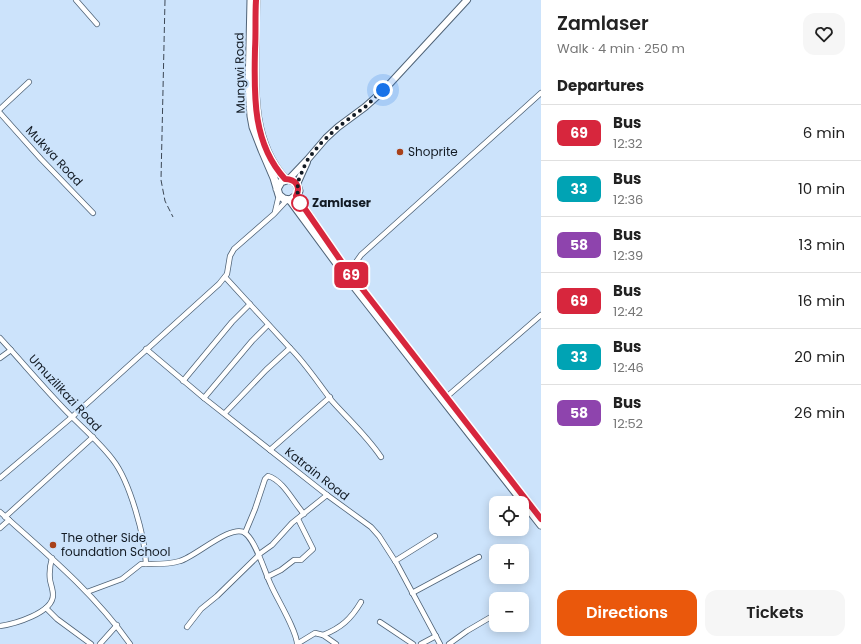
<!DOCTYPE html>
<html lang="en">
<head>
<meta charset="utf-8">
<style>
  :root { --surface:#fff; --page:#f6f6f6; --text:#222; --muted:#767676; --line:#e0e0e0; --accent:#ea580c }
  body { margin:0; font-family:Poppins,sans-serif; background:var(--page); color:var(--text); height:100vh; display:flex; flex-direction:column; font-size:15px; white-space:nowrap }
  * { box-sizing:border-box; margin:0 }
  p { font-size:13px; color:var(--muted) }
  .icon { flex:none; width:22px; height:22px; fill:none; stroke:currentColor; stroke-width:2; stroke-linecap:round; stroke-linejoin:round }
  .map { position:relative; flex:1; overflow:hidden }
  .sheet { display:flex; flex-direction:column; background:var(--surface); width:320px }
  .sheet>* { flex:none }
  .badge { padding:0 8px; border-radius:6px; font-size:14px; line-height:26px }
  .controls { position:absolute; left:489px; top:496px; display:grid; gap:8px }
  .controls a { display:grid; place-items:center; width:40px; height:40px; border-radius:8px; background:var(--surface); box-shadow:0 2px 10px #0003; font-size:20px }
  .you { position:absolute; width:20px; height:20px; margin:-10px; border:3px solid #fff; border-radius:50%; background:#1a73e8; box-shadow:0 0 0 6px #1a73e833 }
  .map>.badge { position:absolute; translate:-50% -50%; box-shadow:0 0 0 2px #fff }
  h2 { padding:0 16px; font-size:15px; line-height:36px }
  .round { display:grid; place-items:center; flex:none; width:42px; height:42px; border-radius:12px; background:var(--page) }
  .headline { display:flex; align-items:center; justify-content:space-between; height:68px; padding:0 16px }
  h1 { font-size:19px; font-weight:600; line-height:30px }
  .cta { display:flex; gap:8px; margin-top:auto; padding:8px 16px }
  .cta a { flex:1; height:46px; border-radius:12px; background:var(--accent); color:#fff; font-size:16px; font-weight:600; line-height:46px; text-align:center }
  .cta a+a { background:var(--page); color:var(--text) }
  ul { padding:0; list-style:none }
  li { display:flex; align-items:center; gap:12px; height:56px; padding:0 16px; border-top:1px solid var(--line) }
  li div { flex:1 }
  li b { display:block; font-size:15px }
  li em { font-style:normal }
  li .badge { min-width:44px; font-weight:700; text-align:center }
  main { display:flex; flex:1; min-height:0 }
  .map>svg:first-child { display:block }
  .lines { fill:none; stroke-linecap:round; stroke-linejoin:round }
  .minor-casing { stroke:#506478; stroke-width:6 }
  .tertiary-casing { stroke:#506478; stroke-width:8 }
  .secondary-casing { stroke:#506478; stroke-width:9 }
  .minor { stroke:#fff; stroke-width:4.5 }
  .tertiary { stroke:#fff; stroke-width:6 }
  .secondary { stroke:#fff; stroke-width:7 }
  .rail { stroke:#3c4754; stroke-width:1; stroke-dasharray:6 3; stroke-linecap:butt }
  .line-casing { stroke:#fff; stroke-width:9 }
  .line { stroke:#d7263d; stroke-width:6 }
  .walk { stroke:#131b24; stroke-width:4; stroke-dasharray:0 7.2 }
  .poi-dot { fill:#a8411a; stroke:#cce3fb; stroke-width:1.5 }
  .stop-dot { fill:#fff; stroke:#d7263d; stroke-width:2 }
  .labels { text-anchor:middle; stroke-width:4; stroke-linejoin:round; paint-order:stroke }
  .street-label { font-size:12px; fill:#131b24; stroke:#cce3fb }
  .poi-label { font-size:12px; fill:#131b24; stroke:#cce3fb; text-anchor:start }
  .stop-label { font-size:12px; font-weight:bold; fill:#131b24; stroke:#cce3fb; text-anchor:start }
</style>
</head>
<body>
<main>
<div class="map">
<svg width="541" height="644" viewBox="0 0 541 644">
  <rect width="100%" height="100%" fill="#cce3fb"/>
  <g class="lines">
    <g class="minor-casing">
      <g id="minor">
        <path d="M76,0L97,24"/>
        <path d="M0,109L29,82"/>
        <path d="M0,113L41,159L93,213"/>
        <path d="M275,212L279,195"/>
        <path d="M349,272L361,255L541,93"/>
        <path d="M225,277L290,348"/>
        <path d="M0,338C24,364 47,392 72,417C86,431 101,444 113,460C130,482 145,537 146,564"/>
        <path d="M146,349L204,398L327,495L371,527L379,536L397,564L440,644"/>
        <path d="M0,358L11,350"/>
        <path d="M183,381L232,322L250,304"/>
        <path d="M204,398L252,341L268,325"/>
        <path d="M443,400L541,315"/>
        <path d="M225,413L266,370L290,348C306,364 318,383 332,401C348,419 367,436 381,457"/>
        <path d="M270,450L330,397"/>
        <path d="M0,478L72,417L219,284L227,274L230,256L234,249L274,214L287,200"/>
        <path d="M0,512C46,553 94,593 130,644"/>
        <path d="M5,517L93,437"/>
        <path d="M0,528L9,520"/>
        <path d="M245,533L255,509L265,479L268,476C284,481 293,502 304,514"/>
        <path d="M258,555L272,545L292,523L327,495"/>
        <path d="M395,561L435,536"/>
        <path d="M267,577L281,570L294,560H301L313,549L298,519"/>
        <path d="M87,592L122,579L141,564C155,564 167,565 180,561C195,557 232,523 245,533C256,541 265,573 271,585C277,599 297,631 297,644L315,633L323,635L336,644"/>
        <path d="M412,593L479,557"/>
        <path d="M46,608L57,619L91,644"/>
        <path d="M380,622L413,644"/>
        <path d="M0,626C14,624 53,613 53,595C53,590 51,585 50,580C49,572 50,565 52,558"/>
        <path d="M187,627L201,609L217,596L258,556"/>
        <path d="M323,635C341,628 351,619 361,602"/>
        <path d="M100,644L117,625"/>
        <path d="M421,644L436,636"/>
        <path d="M449,644L467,631L496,614"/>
      </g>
    </g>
    <g class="tertiary-casing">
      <g id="tertiary">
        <path d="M289,179L308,159L326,138L338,127L365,107L383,91L467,0"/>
        <path d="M297,184L307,162"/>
      </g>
    </g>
    <g class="secondary-casing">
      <g id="secondary">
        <path d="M251,0L249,89L251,116L253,127L262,150L274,178L279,195L284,199L290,200L296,196L299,191L296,182L289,179L281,182L277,189"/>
        <path d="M256,0C255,16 256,33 255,49C254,94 253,143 285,179"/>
        <path d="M296,196L324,238"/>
        <path d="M290,200L346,276L541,525"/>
        <path d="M343,264L362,289"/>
      </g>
    </g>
    <use href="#minor" class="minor"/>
    <use href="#tertiary" class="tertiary"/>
    <use href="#secondary" class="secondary"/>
    <path class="rail" d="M165,0L161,180L165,201L173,217"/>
  </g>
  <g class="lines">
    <g class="line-casing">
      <path id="line" d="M256,0C255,16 256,33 255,49C254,94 252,143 285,179C296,179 301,187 296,196L343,264L541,519"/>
    </g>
    <use href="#line" class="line"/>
    <path class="walk" d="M300,203L301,204L296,196L299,190L297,184L304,167L308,159L320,144L338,127L365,107L383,90"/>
  </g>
  <g class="poi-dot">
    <circle cx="400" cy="152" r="4"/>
    <circle cx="53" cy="545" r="4"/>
  </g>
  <circle class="stop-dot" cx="300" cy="203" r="8"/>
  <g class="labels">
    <g class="street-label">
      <text transform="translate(240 73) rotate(-91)" y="4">Mungwi Road</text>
      <text transform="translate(54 156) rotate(47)" y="4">Mukwa Road</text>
      <text transform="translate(65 393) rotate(47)" y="4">Umuzilikazi Road</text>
      <text transform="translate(317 474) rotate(38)" y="4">Katrain Road</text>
    </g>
    <g class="poi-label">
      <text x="408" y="156">Shoprite</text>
      <text x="61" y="542">The other Side<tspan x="61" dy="14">foundation School</tspan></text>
    </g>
    <g class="stop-label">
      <text x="312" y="207">Zamlaser</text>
    </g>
  </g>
</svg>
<div class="controls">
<a><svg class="icon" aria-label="locate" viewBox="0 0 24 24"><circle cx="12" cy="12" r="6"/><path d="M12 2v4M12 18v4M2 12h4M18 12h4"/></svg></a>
<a>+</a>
<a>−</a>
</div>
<div class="you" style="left:383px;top:90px"></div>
<b class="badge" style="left:351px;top:275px;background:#d7263d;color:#fff">69</b>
</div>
<section class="sheet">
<div class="headline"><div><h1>Zamlaser</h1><p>Walk · 4 min · 250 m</p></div><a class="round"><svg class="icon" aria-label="heart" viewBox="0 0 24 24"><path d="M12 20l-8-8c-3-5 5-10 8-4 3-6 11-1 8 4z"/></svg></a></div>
<h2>Departures</h2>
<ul>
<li><span class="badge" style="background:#d7263d;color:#fff">69</span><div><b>Bus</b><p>12:32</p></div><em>6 min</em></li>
<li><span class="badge" style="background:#00a3b4;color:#fff">33</span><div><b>Bus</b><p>12:36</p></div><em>10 min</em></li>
<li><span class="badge" style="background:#8e44ad;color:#fff">58</span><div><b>Bus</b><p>12:39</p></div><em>13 min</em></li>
<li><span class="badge" style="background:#d7263d;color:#fff">69</span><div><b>Bus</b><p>12:42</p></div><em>16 min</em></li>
<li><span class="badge" style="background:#00a3b4;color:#fff">33</span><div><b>Bus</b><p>12:46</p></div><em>20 min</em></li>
<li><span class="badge" style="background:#8e44ad;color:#fff">58</span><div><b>Bus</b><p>12:52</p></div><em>26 min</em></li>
</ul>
<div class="cta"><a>Directions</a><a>Tickets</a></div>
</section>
</main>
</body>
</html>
